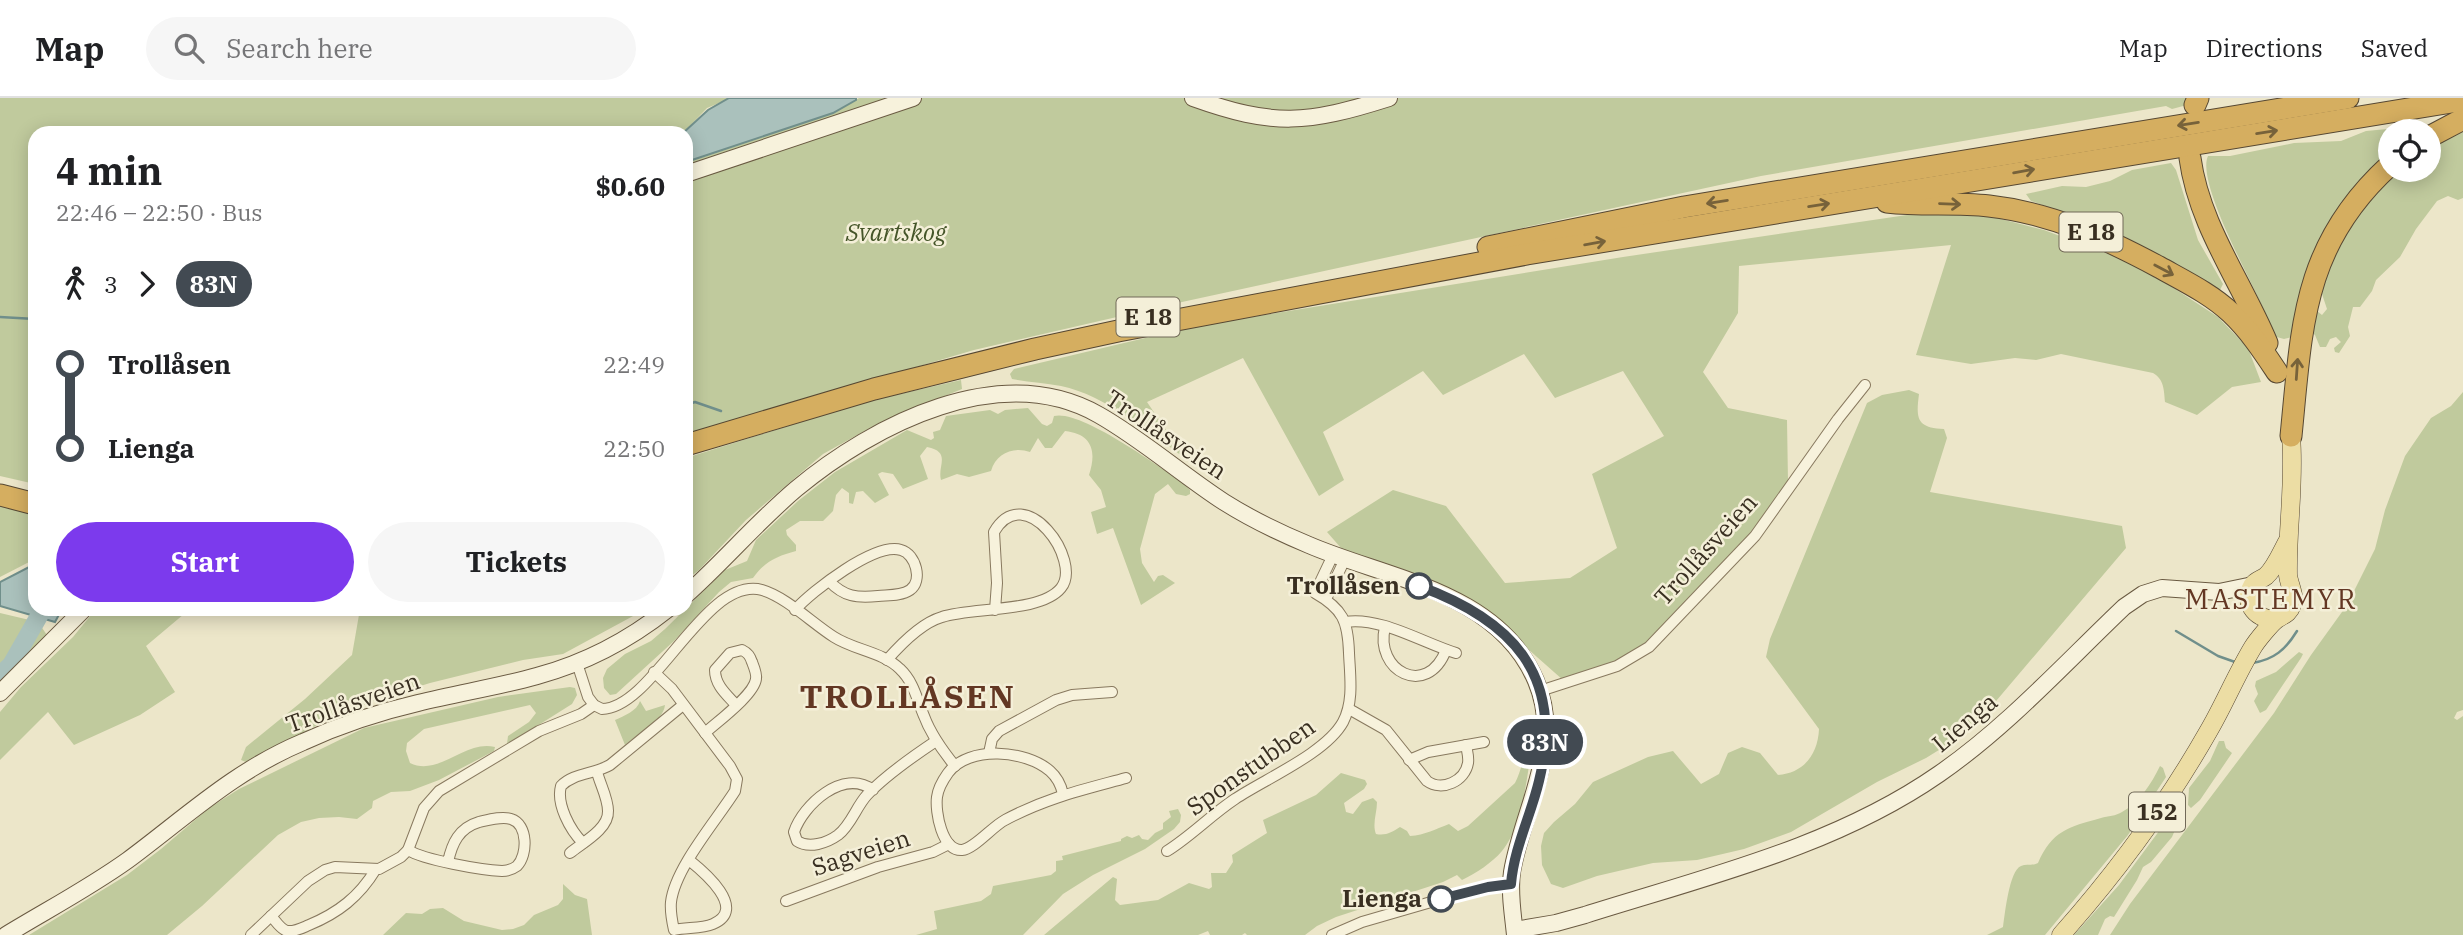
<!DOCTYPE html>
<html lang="en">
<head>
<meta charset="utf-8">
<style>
  :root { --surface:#fff; --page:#f6f6f6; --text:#202124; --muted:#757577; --line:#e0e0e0; --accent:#7c3aed }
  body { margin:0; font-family:"IBM Plex Serif",serif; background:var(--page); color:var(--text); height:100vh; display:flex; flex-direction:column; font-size:26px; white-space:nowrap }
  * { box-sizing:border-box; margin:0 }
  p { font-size:23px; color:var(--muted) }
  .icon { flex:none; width:38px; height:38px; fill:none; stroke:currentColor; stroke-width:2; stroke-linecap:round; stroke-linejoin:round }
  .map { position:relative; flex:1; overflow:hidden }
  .details { position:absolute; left:28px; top:28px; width:665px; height:490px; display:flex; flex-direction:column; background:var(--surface); border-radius:21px; box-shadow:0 4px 18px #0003 }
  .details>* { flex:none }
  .badge { padding:0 14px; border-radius:23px; font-size:24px; line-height:46px }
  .buttons { position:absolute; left:2378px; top:21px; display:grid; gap:14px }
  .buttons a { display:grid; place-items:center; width:63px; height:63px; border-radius:50%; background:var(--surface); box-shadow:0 4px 18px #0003; font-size:35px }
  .map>.badge { position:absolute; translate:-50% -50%; box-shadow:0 0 0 4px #fff }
  .legs { display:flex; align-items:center; gap:10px; height:77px; padding:0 28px; font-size:23px }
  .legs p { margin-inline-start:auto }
  .overview { display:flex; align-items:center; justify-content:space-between; height:119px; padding:0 28px }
  h1 { font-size:38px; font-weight:700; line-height:52px }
  .action { display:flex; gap:14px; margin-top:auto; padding:14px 28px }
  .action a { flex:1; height:80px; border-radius:42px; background:var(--accent); color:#fff; font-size:28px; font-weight:700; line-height:80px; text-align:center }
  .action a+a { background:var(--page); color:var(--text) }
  ul { padding:0 28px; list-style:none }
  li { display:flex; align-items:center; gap:24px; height:84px; font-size:26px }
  li i { display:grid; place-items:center; width:10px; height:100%; margin:0 9px; background:currentColor }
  li i::after { content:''; width:18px; height:18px; margin:-9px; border:5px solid; border-radius:50%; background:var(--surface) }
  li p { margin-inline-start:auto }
  li:first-child i { background:linear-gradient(#0000 50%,currentColor 0) }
  li:last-child i { background:linear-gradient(currentColor 50%,#0000 0) }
  header { display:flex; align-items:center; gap:42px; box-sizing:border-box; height:98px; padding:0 35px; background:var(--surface); border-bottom:2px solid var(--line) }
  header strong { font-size:33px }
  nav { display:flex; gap:38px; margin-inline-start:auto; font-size:24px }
  .search { width:490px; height:63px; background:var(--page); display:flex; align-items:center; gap:18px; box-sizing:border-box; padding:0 24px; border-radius:38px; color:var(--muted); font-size:26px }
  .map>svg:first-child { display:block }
  .green { fill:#c0ca9d }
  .water { fill:#aac1bc; stroke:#708f8b; stroke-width:2 }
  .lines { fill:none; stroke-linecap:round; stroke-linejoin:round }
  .stream { stroke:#708f8b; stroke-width:2.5 }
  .river { stroke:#aac1bc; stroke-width:18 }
  .street-casing { stroke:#88795f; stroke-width:12 }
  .secondary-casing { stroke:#6a5a42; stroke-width:18 }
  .primary-casing { stroke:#564732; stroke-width:19 }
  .highway-casing { stroke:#564732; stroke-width:23 }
  .street { stroke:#f7f2dc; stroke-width:10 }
  .secondary { stroke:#f7f2dc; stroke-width:16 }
  .primary { stroke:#ecdda4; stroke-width:18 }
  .highway { stroke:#d5ae60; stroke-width:21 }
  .oneway { stroke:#77623a }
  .line-1-casing { stroke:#fff; stroke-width:16 }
  .line-1 { stroke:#424a52; stroke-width:10 }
  .stop-1-dot { fill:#fff; stroke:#424a52; stroke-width:3.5 }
  .labels { text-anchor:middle; stroke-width:5; stroke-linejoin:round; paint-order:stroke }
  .shield { fill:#f4efd8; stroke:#716958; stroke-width:2 }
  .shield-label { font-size:23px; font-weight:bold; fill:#392f21 }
  .park-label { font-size:24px; font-style:italic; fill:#455529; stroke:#f4efd8 }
  .street-label { font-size:24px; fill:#392f21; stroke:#f4efd8 }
  .stop-label { font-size:24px; font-weight:bold; fill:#392f21; stroke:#f4efd8; text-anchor:end }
  .quarter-label { font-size:28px; letter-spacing:2px; fill:#633723; stroke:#f4efd8 }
  .district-label { font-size:32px; font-weight:bold; letter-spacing:2px; fill:#633723; stroke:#f4efd8 }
</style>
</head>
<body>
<header>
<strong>Map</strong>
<div class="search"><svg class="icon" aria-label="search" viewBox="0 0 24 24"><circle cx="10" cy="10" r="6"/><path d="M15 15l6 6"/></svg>Search here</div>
<nav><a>Map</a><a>Directions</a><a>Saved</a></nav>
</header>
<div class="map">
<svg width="2463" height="837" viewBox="0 0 2463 837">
  <rect width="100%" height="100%" fill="#ece6c9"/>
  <g class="green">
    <path d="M0,0H731L707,10L683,35H35V386L0,378Z"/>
    <path d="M859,0H2190L2187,7L2172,11L2166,8L1761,78L1182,204L974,252L686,337V63L834,15Z"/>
    <path d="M2409,29L2421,33H2390V54L2377,66L2352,96L2341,104L2330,127L2292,239L2284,241L2273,238C2269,228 2266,218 2262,208C2250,180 2196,83 2208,58H2230L2294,45L2341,43L2366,33Z"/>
    <path d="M2463,29V100L2458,102L2448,98L2437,103L2416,131L2400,159L2376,182L2372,193L2360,209H2353L2348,229L2350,238L2339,255L2335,254L2334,250L2341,244L2336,239L2330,241L2326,249H2320L2315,237L2308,231L2317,213L2322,217L2327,211L2320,190L2333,155L2363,108L2395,72H2429V48Z"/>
    <path d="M2171,65L2176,72L2198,142L2223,186L2219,194L2062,114L2031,103L2026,96L2062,88L2086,89L2110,83L2132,72Z"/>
    <path d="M1934,113L1993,119L2044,132L2140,168L2218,219L2248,250L2261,284L2232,289L2197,317L2165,304C2164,292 2164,281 2153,275L2061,256L2036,262L2015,260L1971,266L1916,257L1951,147L1739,168L1738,215L1703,274L1728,310L1787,322L1788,384L1749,446L1627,563L1563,582L1476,505L1348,458L1327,434L1393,392L1446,408L1505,485L1570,480L1617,450L1592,376L1664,338L1623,273L1555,300L1524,256L1443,297L1423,273L1323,334L1344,382L1319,398L1243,260L1147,304L1185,360C1150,335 1105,297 1061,288C1045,285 1028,284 1012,281L1010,276L1014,271L1196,228L1623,159Z"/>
    <path d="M961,282L962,291L879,325L823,356L746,422L699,472L686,482V360L865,304Z"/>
    <path d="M1909,292L1919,296C1916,320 1916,330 1944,331L1947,340L1930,394L2122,428L2126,450L1991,609L1955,642L1926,660L1877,684L1791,734L1744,751L1697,762L1653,765L1597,778L1563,790L1551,786L1542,767L1541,748L1544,735L1554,724L1575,706L1593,684L1648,659L1673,653L1701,686L1719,676L1728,655L1742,649L1760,655L1778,677C1804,675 1818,656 1819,631L1766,559L1770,541L1867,305L1882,297Z"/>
    <path d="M2463,294V612L2457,614L2454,620L2457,622L2463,618V837H2110L2130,806L2274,615L2311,557L2347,507L2375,451L2385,412L2405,358L2431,320L2451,308Z"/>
    <path d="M1028,310L1042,326L1047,328L1052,325L1054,318C1080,311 1158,368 1182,384L1190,392V396L1186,398L1176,396L1168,386L1155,396L1140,451L1142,465L1154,484L1158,478L1163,477L1175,485L1141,507L1113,430L1097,436L1091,414L1106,409L1101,392L1089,377C1097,353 1092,336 1065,333L1052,350H1045L1038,340L1030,354C1014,348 996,355 991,373L969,379L957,376L941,382C937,368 952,354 927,349L920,358L928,381L903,391L893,376L882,374L878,376L889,397L875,405L863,393L856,394L853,406L849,405V395L842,390L836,397L833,413L823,423H800L786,432L787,437L796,447V453C777,458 764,464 753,480L731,484L719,494L674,543L616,596L610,597L604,590L603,580L607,571L625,556L651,543L665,531L725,472L747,463L756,442L798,403L835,374L907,332L931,342L934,340L933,334L940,332L946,318L990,312L998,316L1005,312Z"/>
    <path d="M0,404L35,411V461L0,479Z"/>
    <path d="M96,511H220L184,516L146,548L175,594L140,617L74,647L48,614L0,662V614L21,589L73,539Z"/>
    <path d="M360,511H646L563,556L523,562L430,585L376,602L321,625L248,665L241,662L246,649L305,601L352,557Z"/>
    <path d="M0,515L38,524L49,540L0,583Z"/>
    <path d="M2299,554L2303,556L2301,560L2266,612L2260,615L2254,603L2258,596L2255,588L2256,583L2276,574Z"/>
    <path d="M570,589L575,590L577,597L572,606L510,645L507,646L508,638L529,624L536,615L530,607L424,631L407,645L406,653L410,665C439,679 466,641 495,649L494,653L439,682L410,693L391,694L373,703L372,710L357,721L339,719L319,720L301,724L278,737L202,808L167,837H29L127,777L161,751L209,710L239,691L364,630L498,599Z"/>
    <path d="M640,603L646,613L665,607C663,624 637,636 625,647L615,622C624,618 637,613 640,603Z"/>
    <path d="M1530,637L1533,638C1528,671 1524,727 1502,753C1492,765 1476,775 1462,782L1457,777L1443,784L1336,819L1317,828L1305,837H1247L1245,835L1242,837H1210L1208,833L1198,837H1044L1113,779L1117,781L1115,802L1120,807L1158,802L1189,785L1209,791L1212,789L1211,775H1226L1233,764L1232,757L1267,735L1263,722L1316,697L1341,675L1365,682L1367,686L1364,691L1344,705L1346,714L1353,716L1362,704L1373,700L1377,704C1377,715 1372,726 1376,736C1386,738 1392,734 1400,729L1407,733L1410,738C1425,737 1436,731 1449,726L1458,733L1468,728L1515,685C1521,673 1527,653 1523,640Z"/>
    <path d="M2219,643H2224L2226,650L2232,655L2200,702L2191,710L2188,707L2189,690L2210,663Z"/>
    <path d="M2160,668L2163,670L2166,679L2128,737L2045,837H1987L2003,829C2005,816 2009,773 2021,768C2026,766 2032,768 2038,765C2052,733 2068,729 2101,720C2108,718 2116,718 2122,714C2140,704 2151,686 2160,668Z"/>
    <path d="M1178,711L1181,717L1180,724L1174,731L1145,751L1093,777L1063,796L1023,837H916L937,831L934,813L981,803L991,796L993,788L1051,777L1056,773V763L1063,762L1062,758L1121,743V741L1127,738L1132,740L1139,737L1142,741L1148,742L1155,735L1163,731V725L1171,719L1169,713Z"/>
    <path d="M2176,713L2181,718L2172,739L2151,764L2143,769L2137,782L2114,819L2110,818L2105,821L2098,837H2074L2119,787L2171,717Z"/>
    <path d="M563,786L575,797L587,801L592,837H383L406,815L422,816L430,811L443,810L464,823L502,832L513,831L524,827L534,817L558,807L563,801Z"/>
  </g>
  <g class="water">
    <path d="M729,0H856V2L833,15L686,64V35H683L708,12Z"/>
    <path d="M35,466V511H62L55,524L0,508V484Z"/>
  </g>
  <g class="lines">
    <g class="stream">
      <path d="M0,219L35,221"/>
      <path d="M686,307L695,304L721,313"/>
      <path d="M2176,533L2218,558L2235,564"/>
      <path d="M2252,565C2274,562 2286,551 2297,533"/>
    </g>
    <path class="river" d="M0,577L11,567L43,511"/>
    <g class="street-casing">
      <g id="street">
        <path d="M1326,501L1345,461"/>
        <path d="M795,512C812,493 875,444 901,452C916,456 923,483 910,492C901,498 888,497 878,498C857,500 844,499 829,483"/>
        <path d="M1345,524C1380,518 1423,545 1456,555"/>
        <path d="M1385,529C1374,573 1427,601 1446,552"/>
        <path d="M887,562C901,546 921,525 942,519C971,509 1041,515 1061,490C1083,463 1025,381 994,434L997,485L995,512"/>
        <path d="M577,565L588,599L594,607L602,611C654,610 705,477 762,492C786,499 812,525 834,539C854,552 883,554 900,571C914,584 917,602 924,618C931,637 942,652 955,668"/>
        <path d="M654,574L672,591L730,668L737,681L735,693C716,723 675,770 671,804C670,814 672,823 674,832C686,829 701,831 713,826C748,811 704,774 689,762"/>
        <path d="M1540,593L1617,568L1649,549L1755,438L1838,321L1865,287"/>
        <path d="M1349,611L1386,632L1427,683C1442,694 1465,683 1468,665C1469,659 1467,653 1466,647"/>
        <path d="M705,635C717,624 754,597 756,581C757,576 754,569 752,564C750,558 748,555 742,552L730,555L715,572C715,587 726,596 736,607"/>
        <path d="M989,655L992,641L999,633L1056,602L1072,597L1112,594"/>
        <path d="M1409,662L1428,654L1484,644"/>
        <path d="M873,692C843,670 803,707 794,734L797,743C809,751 827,745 838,737C851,727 856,709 867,697C886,677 912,659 936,643"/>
        <path d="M1063,696C1061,687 1058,680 1050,673C1026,652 969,647 948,675C943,682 938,691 937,699C935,714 942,753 962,752C974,751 993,728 1005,722C1046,700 1082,692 1126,680"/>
        <path d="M583,745C570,732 556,706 561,688C573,675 595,676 610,667L683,607"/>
        <path d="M408,752C424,762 481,772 502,773C508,773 513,771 517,768C528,757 528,726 511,721C502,718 488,722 479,724C459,730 452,745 448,764"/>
        <path d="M1167,753C1191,738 1211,717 1235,701C1265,681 1326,655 1343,624C1354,603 1350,578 1349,555C1348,523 1343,511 1315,495L1333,457"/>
        <path d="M570,755C582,745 609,731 608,713C608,700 600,686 597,674"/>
        <path d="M786,803L878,769L933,754L949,746"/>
        <path d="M271,818C276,823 280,831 287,833C295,834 302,830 309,827C338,815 359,799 376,771"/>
        <path d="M251,837L308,783L325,772L335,769L379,771L401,759L408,752L424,710L439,693L539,633L581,616L594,607"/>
        <path d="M1332,837L1362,824L1469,793L1511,786"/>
      </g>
    </g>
    <g class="secondary-casing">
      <g id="secondary">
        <path d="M1193,0C1274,29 1307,26 1389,0"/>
        <path d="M686,76L913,0"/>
        <path d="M686,497C724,463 757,424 796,391C874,326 1001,261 1099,317C1143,342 1181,376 1224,404C1251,421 1280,435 1309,447C1388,481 1498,493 1536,583C1564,649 1523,709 1512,774C1509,795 1513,816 1515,837"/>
        <path d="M0,595L84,511"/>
        <path d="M1515,832L1556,825L1585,817C1705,779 1834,749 1939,676C2007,629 2064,566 2124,509L2143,496L2162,490L2219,494L2253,487"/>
        <path d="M6,837C47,812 89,790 128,762C186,719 234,673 303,644C340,627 379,614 418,605C458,595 498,589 537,578C585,565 629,542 668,511"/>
      </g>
    </g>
    <g class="primary-casing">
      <g id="primary">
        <path d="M2276,521C2258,523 2242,506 2252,488C2256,482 2261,482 2266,478C2275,470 2281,455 2287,444"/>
        <path d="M2061,837C2116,775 2167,706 2208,634C2224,607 2236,577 2253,549C2256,544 2271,525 2277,521C2283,517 2289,516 2292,507C2296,497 2289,487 2288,477C2287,430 2295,385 2291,338"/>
      </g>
    </g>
    <g class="highway-casing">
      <g id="highway">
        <path d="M2195,7L2198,0"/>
        <path d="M2429,39L2463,21"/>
        <path d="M2190,60C2199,127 2241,183 2267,245"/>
        <path d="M1887,104C1921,108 1955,104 1989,108C2051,115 2105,140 2159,169C2184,183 2211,196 2231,215C2250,233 2263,253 2277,274"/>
        <path d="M1488,149L1684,109L2348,0"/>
        <path d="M2291,338C2302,228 2302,147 2390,67"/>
        <path d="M686,347L874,291L1035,251L1118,233L1527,156L2463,2"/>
        <path d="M0,397L35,406"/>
      </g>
    </g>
    <use href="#street" class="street"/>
    <use href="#secondary" class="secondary"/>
    <use href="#primary" class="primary"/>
    <use href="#highway" class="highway"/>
  </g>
  <defs><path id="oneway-shaft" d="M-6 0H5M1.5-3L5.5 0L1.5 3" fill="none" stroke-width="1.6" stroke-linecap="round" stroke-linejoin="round" transform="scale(1.75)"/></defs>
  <g class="oneway">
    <use href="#oneway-shaft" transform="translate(2188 26) rotate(171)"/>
    <use href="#oneway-shaft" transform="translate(2267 34) rotate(-9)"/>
    <use href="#oneway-shaft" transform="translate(2024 73) rotate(-10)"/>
    <use href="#oneway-shaft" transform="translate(1717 104) rotate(171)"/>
    <use href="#oneway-shaft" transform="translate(1950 106) rotate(2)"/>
    <use href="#oneway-shaft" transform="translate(1819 107) rotate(-9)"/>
    <use href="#oneway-shaft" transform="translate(1595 145) rotate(-10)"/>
    <use href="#oneway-shaft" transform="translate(2164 172) rotate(28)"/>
    <use href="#oneway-shaft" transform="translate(2297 271) rotate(-86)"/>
  </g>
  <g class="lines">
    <g class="line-1-casing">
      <path id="line-1" d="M1419,488C1512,522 1565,577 1539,683C1531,717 1514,750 1511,786L1488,789L1441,801"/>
    </g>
    <use href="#line-1" class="line-1"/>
  </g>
  <g class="stop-1-dot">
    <circle cx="1419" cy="488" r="12"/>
    <circle cx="1441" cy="801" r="12"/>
  </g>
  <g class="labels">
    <g class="shield">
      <rect x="2059.5" y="114.5" width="63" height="39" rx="5"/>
      <rect x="1116.5" y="199.5" width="63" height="39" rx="5"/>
      <rect x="2129" y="694.5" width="56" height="39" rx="5"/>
    </g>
    <g class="shield-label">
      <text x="2091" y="142">E 18</text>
      <text x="1148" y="227">E 18</text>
      <text x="2157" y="722">152</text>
    </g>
    <g class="park-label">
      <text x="896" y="143">Svartskog</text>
    </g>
    <g class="street-label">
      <text transform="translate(1166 337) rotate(34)" y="8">Trollåsveien</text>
      <text transform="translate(1706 452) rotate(-48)" y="8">Trollåsveien</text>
      <text transform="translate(353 605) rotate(-19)" y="8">Trollåsveien</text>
      <text transform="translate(1965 625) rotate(-40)" y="8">Lienga</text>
      <text transform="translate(1251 669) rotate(-35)" y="8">Sponstubben</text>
      <text transform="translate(861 755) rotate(-18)" y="8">Sagveien</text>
    </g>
    <g class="stop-label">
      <text x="1400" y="496">Trollåsen</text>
      <text x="1422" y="809">Lienga</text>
    </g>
    <g class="quarter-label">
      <text x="2271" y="511">MASTEMYR</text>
    </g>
    <g class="district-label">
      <text x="908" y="610">TROLLÅSEN</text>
    </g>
  </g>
</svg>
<div class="buttons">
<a><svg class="icon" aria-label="locate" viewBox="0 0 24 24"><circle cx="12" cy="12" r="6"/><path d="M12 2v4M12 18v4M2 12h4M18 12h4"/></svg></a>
</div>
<b class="badge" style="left:1545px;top:644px;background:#424a52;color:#fff">83N</b>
<section class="details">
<div class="overview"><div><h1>4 min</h1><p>22:46 – 22:50 · Bus</p></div><b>$0.60</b></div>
<div class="legs"><svg class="icon" aria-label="walk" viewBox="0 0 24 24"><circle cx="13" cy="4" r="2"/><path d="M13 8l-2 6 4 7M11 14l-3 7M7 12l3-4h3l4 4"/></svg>3<svg class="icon" aria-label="forward" viewBox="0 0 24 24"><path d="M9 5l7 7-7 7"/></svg><b class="badge" style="background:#424a52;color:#fff">83N</b></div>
<ul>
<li><i style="color:#424a52"></i><b>Trollåsen</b><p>22:49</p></li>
<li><i style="color:#424a52"></i><b>Lienga</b><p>22:50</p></li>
</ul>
<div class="action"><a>Start</a><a>Tickets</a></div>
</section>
</div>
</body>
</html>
